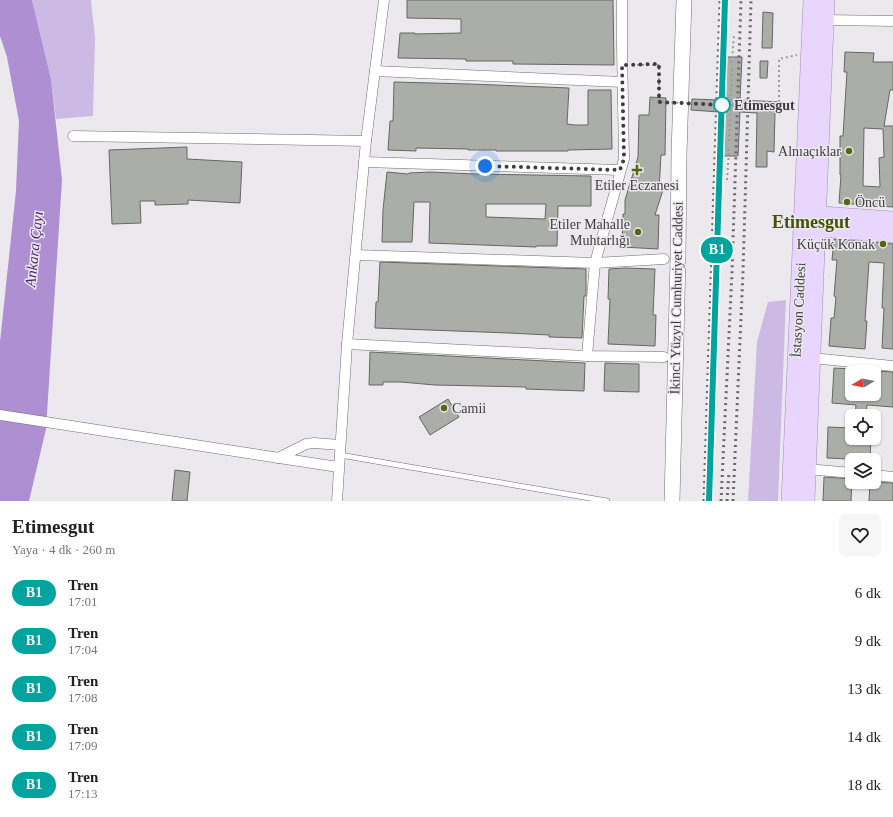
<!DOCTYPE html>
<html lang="tr">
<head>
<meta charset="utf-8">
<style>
  :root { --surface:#fff; --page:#f6f6f6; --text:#222; --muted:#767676 }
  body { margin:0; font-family:Georgia,serif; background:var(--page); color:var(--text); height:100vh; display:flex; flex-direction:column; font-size:15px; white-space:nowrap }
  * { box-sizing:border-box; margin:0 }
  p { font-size:13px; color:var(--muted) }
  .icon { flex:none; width:22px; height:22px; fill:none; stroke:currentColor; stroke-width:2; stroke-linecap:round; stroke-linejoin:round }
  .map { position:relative; height:501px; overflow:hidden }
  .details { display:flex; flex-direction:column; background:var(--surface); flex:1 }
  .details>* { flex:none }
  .badge { padding:0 8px; border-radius:13px; font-size:14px; line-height:26px }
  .needle { width:26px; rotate:260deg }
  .controls { position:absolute; left:845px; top:365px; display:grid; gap:8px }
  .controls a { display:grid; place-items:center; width:36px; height:36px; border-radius:6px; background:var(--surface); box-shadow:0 1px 3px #0004; font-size:20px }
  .you { position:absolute; width:20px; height:20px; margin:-10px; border:3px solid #fff; border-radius:50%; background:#1a73e8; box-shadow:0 0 0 6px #1a73e833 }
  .map>.badge { position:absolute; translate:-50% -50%; box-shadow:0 0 0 2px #fff }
  .round { display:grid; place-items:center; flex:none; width:42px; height:42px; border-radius:6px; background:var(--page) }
  .head { display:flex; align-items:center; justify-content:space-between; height:68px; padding:0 12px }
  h1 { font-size:19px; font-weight:800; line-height:30px }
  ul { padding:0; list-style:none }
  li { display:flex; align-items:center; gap:12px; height:48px; padding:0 12px }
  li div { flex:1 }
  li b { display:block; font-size:15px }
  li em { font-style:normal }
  li .badge { min-width:44px; font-weight:700; text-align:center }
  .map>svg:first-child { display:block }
  .green { fill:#ccbae4 }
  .water { fill:#ae8fd2 }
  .building { fill:#abada8; stroke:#666763; fill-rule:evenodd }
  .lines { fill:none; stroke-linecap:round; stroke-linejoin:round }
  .lane-casing { stroke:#6f6d71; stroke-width:6 }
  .street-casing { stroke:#6f6d71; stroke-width:11 }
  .secondary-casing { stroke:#6f6d71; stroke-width:16 }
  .primary-casing { stroke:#a28ebb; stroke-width:18 }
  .path { stroke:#9c9a9d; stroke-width:2; stroke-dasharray:2 3; stroke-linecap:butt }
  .lane { stroke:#fff; stroke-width:5 }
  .street { stroke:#fff; stroke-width:10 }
  .secondary { stroke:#fff; stroke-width:15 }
  .primary { stroke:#e8d6fe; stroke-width:17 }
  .rail { stroke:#6a686b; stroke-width:3; stroke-dasharray:2 4; stroke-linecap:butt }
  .path-bridge { stroke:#9c9a9d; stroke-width:2; stroke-dasharray:2 3; stroke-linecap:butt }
  .line-casing { stroke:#fff; stroke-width:9 }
  .line { stroke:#00a49f; stroke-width:6 }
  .walk { stroke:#3d3c3e; stroke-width:4; stroke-dasharray:0 7.2 }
  .stop-dot { fill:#fff; stroke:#00a49f; stroke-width:2 }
  .poi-dot { fill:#566711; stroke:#ebe9ed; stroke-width:1.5 }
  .labels { text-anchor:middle; stroke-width:3; stroke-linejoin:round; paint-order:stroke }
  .stop-label { font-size:14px; font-weight:bold; fill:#3d3c3e; stroke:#ebe9ed; text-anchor:start }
  .poi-label { font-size:14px; fill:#3d3c3e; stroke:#ebe9ed; text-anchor:end }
  .street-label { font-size:14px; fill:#3d3c3e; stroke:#ebe9ed }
  .water-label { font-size:15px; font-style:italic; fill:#4c2271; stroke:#ebe9ed }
  .district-label { font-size:18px; font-weight:bold; fill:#445300; stroke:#ebe9ed }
</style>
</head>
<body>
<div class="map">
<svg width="893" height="501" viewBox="0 0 893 501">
  <rect width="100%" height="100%" fill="#ebe9ed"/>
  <g class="green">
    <path d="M32,0H91L95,38L93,116L56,119L51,79Z"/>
    <path d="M786,300L778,501H748L757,342L768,302Z"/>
  </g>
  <path class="water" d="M0,0H32L51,79L62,180L46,429L29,501H0V342L16,191L19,121L7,57L0,36Z"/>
  <g class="building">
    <path d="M407,0H613L614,65L513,64V61H466V59L398,58L400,33H415V34L461,33V19L407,18Z"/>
    <path d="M763,12L773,13L772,48H762Z"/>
    <path d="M845,52L874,53L873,62H893V90H890L884,126H893V207L839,203L841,175H840V136H843L847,72H844ZM864,128L883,129L884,157L879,158L880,187L863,186Z"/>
    <path d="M722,57H742L740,100L781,102L780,114L775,113L774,152L767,151V167H756L757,113L740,112L738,156H718L719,112L691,110L692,99L720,100Z"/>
    <path d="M760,61H768L767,78H760Z"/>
    <path d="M394,82L470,84L569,88L567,124L575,125H588V90H611L612,149L568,150V151H496V150H468V149L416,148V151L388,150L390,121H393Z"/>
    <path d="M650,97L666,98L665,155H661L659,190H663L655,215H659L658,249L622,247L623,214H625V200L638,157L639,115H649Z"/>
    <path d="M187,147V159L242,162L240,203L188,200V204L155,205V201H140L141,223L112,224L109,150Z"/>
    <path d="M387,172L408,174L409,173L430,172L475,174L591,176V206H558L557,246H536V247L429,243L430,202H414L412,242H382L383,210ZM486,204H546L545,219L486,217Z"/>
    <path d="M834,239L893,244V349L882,348L884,308H882L884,263L869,262L865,321H867L865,349L829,346L831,318H834L836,297L834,296L837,260H832Z"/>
    <path d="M380,262L586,269V296H584L582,338L549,337V335L509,333L375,328L376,302H378Z"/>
    <path d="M625,268L655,269L653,315H656L655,346L608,344L610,299H608L609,269Z"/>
    <path d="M370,352L585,363L584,391L526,389V387L435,385L401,382H383V385H369Z"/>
    <path d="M605,363L639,364V392L604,391Z"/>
    <path d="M834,368L852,369V394H874V371L893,372V407L867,405L866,416H855L856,405L832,403Z"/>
    <path d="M448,399L459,417L430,435L419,417Z"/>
    <path d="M828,427L852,428V438H871L870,460L827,458Z"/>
    <path d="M175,470L190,472L187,501H172Z"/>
    <path d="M824,477L852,479L851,501H823Z"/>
    <path d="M870,482L893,483V501H869Z"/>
  </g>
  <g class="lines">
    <g class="lane-casing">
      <path id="lane" d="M340,455L607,501"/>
    </g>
    <g class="street-casing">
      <g id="street">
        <path d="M825,20L893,21"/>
        <path d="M375,71L622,82"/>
        <path d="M73,136L366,141"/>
        <path d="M364,162L620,170"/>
        <path d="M356,255L595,263L664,259"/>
        <path d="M347,344L587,356L664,357"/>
        <path d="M587,356L595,263L624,159L622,47V0"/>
        <path d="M812,358L893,366"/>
        <path d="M0,415L338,467"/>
        <path d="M278,458L306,444L314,443L340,445"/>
        <path d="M807,469L852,473"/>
        <path d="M874,475L893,477"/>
        <path d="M337,501L347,344L366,141L384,0"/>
      </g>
    </g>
    <g class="secondary-casing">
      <path id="secondary" d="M672,501L678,259L679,154L684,0"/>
    </g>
    <g class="primary-casing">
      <g id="primary">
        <path d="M807,214L893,220"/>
        <path d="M806,227L893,234"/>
        <path d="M790,501L812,0"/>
        <path d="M806,501L826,0"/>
      </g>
    </g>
    <g class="path">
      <path d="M632,65H659V102"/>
      <path d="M779,102V59L797,55"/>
      <path d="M731,103L724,95L726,66L732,60L734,34"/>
      <path d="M729,141L732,68"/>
      <path d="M727,180L729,150L722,143L723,115L731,107"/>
    </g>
    <use href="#lane" class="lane"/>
    <use href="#street" class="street"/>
    <use href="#secondary" class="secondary"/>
    <use href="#primary" class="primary"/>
    <g class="rail">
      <path d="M704,501L720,0"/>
      <path d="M721,501L732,272L741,0"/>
      <path d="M727,501L729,472"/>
      <path d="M733,501L743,272L751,0"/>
    </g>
    <path class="path-bridge" d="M652,99L659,102L778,107L779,102"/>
  </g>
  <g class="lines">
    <g class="line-casing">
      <path id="line" d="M709,501L725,0"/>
    </g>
    <use href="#line" class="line"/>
    <path class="walk" d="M485,166L620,170L624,159L622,65L659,64V102L722,105"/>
  </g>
  <circle class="stop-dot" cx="722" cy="105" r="8"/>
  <g class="poi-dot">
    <circle cx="849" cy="151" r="4"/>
    <path d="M635 164h4v4h4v4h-4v4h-4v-4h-4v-4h4z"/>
    <circle cx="847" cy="202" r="4"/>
    <circle cx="638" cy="232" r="4"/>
    <circle cx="883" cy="244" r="4"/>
    <circle cx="444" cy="408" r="4"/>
  </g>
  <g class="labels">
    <g class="stop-label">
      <text x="734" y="110">Etimesgut</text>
    </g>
    <g class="poi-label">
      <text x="841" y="156">Alnıaçıklar</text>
      <text x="637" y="190" text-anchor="middle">Etiler Eczanesi</text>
      <text x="855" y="207" text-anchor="start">Öncü</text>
      <text x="630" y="229">Etiler Mahalle<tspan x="630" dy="16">Muhtarlığı</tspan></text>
      <text x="875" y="249">Küçük Konak</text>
      <text x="452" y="413" text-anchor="start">Camii</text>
    </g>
    <g class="street-label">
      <text transform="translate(676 298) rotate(-89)" y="5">İkinci Yüzyıl Cumhuriyet Caddesi</text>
      <text transform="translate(798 310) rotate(-87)" y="5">İstasyon Caddesi</text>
    </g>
    <g class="water-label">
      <text transform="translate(34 249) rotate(-84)" y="5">Ankara Çayı</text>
    </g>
    <g class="district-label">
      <text x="811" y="228">Etimesgut</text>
    </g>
  </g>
</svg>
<div class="controls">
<a><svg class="needle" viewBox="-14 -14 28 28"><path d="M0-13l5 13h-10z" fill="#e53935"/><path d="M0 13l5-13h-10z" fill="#767676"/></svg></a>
<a><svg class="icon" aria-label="locate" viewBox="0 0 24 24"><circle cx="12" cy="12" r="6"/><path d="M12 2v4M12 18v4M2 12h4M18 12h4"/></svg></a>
<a><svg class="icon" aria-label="layers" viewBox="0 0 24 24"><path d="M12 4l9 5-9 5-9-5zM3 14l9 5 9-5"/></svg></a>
</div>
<div class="you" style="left:485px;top:166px"></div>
<b class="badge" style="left:717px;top:250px;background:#00a49f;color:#fff">B1</b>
</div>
<section class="details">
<div class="head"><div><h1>Etimesgut</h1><p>Yaya · 4 dk · 260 m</p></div><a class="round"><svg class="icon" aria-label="heart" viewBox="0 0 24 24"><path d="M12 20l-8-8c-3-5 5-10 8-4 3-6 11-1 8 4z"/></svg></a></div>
<ul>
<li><span class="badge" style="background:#00a49f;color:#fff">B1</span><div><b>Tren</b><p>17:01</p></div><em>6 dk</em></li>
<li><span class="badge" style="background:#00a49f;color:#fff">B1</span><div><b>Tren</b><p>17:04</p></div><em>9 dk</em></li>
<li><span class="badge" style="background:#00a49f;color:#fff">B1</span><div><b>Tren</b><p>17:08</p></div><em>13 dk</em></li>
<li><span class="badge" style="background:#00a49f;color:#fff">B1</span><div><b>Tren</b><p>17:09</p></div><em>14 dk</em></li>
<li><span class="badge" style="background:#00a49f;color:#fff">B1</span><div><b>Tren</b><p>17:13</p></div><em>18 dk</em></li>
</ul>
</section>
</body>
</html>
